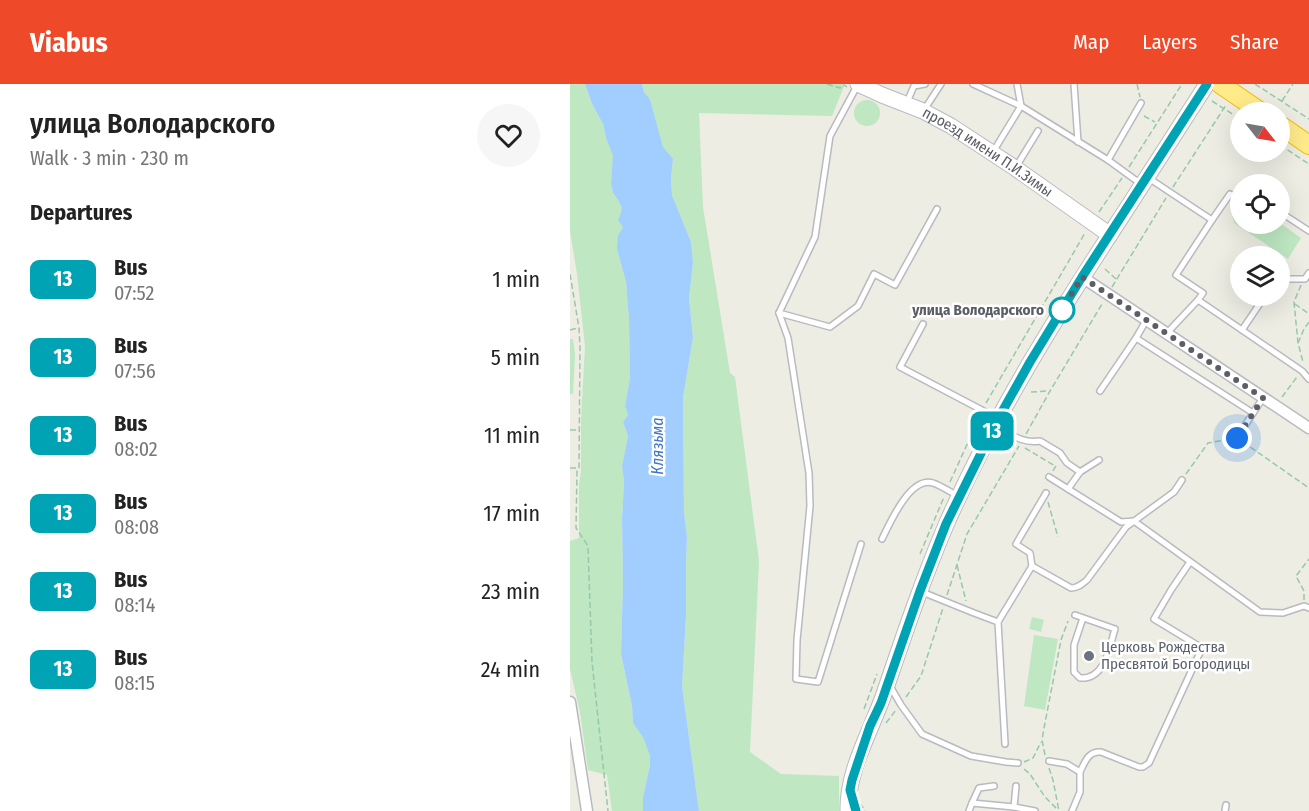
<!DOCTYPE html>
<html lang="en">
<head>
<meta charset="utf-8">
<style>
  :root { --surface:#fff; --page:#f6f6f6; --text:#222; --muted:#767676; --accent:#ee4a29 }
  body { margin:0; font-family:"Fira Sans Condensed",sans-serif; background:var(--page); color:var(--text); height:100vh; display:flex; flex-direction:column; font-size:22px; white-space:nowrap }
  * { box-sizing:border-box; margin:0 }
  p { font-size:20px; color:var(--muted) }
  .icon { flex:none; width:33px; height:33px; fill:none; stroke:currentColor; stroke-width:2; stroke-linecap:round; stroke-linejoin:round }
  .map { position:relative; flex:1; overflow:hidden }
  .details { display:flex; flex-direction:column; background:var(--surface); width:570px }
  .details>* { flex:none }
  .badge { padding:0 12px; border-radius:9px; font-size:21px; line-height:39px }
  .needle { width:39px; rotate:121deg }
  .fabs { position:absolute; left:660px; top:18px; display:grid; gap:12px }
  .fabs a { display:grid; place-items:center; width:60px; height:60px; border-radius:50%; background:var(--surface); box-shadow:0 6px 24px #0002; font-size:30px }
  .you { position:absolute; width:30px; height:30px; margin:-15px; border:4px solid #fff; border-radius:50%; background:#1a73e8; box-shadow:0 0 0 9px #1a73e833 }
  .map>.badge { position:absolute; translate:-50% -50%; box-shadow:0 0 0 3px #fff }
  h2 { padding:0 30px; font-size:22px; line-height:54px }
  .round { display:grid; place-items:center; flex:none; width:63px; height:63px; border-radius:32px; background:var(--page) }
  .headline { display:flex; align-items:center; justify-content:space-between; height:102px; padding:0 30px }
  h1 { font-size:28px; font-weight:600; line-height:45px }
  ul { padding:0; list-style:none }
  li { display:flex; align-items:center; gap:18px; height:78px; padding:0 30px }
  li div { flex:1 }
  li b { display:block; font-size:22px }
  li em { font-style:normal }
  li .badge { min-width:66px; font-weight:700; text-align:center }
  header { display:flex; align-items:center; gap:36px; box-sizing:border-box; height:84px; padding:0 30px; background:var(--accent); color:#fff }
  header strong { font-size:28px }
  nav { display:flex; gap:33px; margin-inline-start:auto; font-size:21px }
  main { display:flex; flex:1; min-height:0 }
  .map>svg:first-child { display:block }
  .green { fill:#bee7c2 }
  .water { fill:#a2ceff }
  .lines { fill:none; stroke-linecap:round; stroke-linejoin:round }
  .lane-casing { stroke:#b8bac0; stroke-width:8 }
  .street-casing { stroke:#b8bac0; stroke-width:13 }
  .secondary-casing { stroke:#b9bbc2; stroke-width:17 }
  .highway-casing { stroke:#f1bb00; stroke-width:20 }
  .path { stroke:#97c8aa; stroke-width:1.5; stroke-dasharray:6 3; stroke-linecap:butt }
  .lane { stroke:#fff; stroke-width:5 }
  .street { stroke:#fff; stroke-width:10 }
  .secondary { stroke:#fff; stroke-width:15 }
  .highway { stroke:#ffeb89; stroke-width:18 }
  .line-casing { stroke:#fff; stroke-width:14 }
  .line { stroke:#00a3b4; stroke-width:9 }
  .walk { stroke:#5b5e64; stroke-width:6; stroke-dasharray:0 10.8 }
  .stop-dot { fill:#fff; stroke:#00a3b4; stroke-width:3 }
  .worship-dot { fill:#6b7280; stroke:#fff; stroke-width:2 }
  .labels { text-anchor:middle; stroke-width:5; stroke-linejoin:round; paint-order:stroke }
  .street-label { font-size:15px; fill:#5b5e64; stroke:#fff }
  .stop-label { font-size:15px; font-weight:bold; fill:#5b5e64; stroke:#fff; text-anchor:end }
  .worship-label { font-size:15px; fill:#5b616d; stroke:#fff; text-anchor:start }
  .water-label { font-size:16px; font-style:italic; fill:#4176c6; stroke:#fff }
</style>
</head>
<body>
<header>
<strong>Viabus</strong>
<nav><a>Map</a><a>Layers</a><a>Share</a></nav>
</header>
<main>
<section class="details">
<div class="headline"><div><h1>улица Володарского</h1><p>Walk · 3 min · 230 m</p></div><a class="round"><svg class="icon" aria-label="heart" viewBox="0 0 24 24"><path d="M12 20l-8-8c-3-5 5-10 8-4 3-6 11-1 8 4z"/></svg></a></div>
<h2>Departures</h2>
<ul>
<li><span class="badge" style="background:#00a3b4;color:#fff">13</span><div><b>Bus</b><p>07:52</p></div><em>1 min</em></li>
<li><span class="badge" style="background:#00a3b4;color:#fff">13</span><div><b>Bus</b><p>07:56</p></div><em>5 min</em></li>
<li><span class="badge" style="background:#00a3b4;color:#fff">13</span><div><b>Bus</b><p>08:02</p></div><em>11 min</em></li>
<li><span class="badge" style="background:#00a3b4;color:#fff">13</span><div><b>Bus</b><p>08:08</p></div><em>17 min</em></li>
<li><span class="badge" style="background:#00a3b4;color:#fff">13</span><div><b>Bus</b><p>08:14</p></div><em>23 min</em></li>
<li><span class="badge" style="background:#00a3b4;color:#fff">13</span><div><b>Bus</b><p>08:15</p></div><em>24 min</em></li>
</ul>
</section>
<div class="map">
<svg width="739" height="727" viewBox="0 0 739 727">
  <rect width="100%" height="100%" fill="#eeede3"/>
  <g class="green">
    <path d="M0,0H15L22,20L33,40L36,54L44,71L41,100L43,109L48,116L52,124L53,143L47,165L56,198L59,236L60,294L55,322L58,331L53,338L58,352L52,382L54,397L52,436L53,498L51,570L62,622L63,639L73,652L80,672V681L73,713V727H42L37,691L18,686L10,628L0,585V457L9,454V400L11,387V336L15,262L7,190L0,147Z"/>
    <path d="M72,0H275L262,32L129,29L133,123L160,289L165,293L189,477L180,668L211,690L269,692V727H129L112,602L116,533V481L117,453L114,428L113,314L123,253L119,214L123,179L121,158L102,111L101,94L103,75L93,64L80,15L74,8Z"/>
    <circle cx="297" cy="29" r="13"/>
    <path d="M670,120V140L710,139L731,154L718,175L664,139L662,130Z"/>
    <path d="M0,255H3L5,270L3,310H0Z"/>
    <path d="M462,533L474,536L471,548L459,545Z"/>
    <path d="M464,551L488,555L475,626L454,622Z"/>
  </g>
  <path class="water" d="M15,0H72L74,8L80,15L93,63L103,75L101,94L102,111L121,158L123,179L119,214L123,253L113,314L114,428L117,453L116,481V533L112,602L129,727H73V713L80,681V672L73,653L63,639L62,622L51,570L53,498L52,436L54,397L52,382L58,352L53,338L58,331L55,322L60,294L59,236L56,198L47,165L48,152L53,143L48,136L51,129L52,124L48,116L43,109L41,100L43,71L36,54L33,40L22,20Z"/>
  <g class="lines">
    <g class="lane-casing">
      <g id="lane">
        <path d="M403,0L451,22L538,76L571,19"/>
        <path d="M504,0L508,58"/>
        <path d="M287,2L260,52L245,153L209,229L260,243L288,222L304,190L325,201L367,125"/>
        <path d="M337,18L344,2L355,0"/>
        <path d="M354,26L371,0"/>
        <path d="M423,68L451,22L447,0"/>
        <path d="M538,76L571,100"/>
        <path d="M446,83L468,47"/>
        <path d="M580,95L642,136L660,110L668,115L670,112"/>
        <path d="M710,128L739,147"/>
        <path d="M710,195H735L739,189"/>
        <path d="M628,216L672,246L695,212"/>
        <path d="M209,229L218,254L239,389L240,422L227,556L226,595L248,598L291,460"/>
        <path d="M353,240L330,283L427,334"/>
        <path d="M672,246L732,287L739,295"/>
        <path d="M597,249L628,216L633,209L606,191L642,136"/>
        <path d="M566,254L683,329L693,314"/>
        <path d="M530,307L566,254L577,235"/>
        <path d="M426,342C441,350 452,360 470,357L490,369L497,379L510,388"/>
        <path d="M667,354L683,329"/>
        <path d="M479,393L551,438L564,437L690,528L713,529L734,522L739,524"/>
        <path d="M498,405L510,388L529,376"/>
        <path d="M312,455C320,439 340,392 363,399C372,402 380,408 388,412"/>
        <path d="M462,482L501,504C508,504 512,500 517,496L556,443L604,408L612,396"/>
        <path d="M352,508L404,529L428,538"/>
        <path d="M505,531L545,545C539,564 535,596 510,594L504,588V561L513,534"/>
        <path d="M320,602L331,621L352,650L401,672L436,678L448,679"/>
        <path d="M435,660L428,538L462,482L460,469L446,460L476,409"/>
        <path d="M479,677L497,680L510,688V708L502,727"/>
        <path d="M510,688C515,678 518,667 531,668L569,683H573L579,679L632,564L584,535L601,506L620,478"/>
        <path d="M402,719L409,704L424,702"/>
        <path d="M444,723L446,702"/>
        <path d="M399,727L402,719L444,723L465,727"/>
        <path d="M655,727L656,721"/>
      </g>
    </g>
    <g class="street-casing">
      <g id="street">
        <path d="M512,193L739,344"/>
        <path d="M0,618L17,727"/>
      </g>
    </g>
    <g class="secondary-casing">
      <g id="secondary">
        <path id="s1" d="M288,0L312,11L353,27L381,42L445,84L540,151"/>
        <path d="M278,727C277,685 302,646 315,607C334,551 353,495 376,441C425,329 490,227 556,126C583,84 610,42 637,0"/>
      </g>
    </g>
    <g class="highway-casing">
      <g id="highway">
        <path d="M650,0L691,28"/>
        <path d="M710,41L739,61"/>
      </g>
    </g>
    <g class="path">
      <path d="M257,0L270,4L274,1L277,3"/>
      <path d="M567,0L570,13"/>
      <path d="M685,0L739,35"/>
      <path d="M642,17L670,35"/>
      <path d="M712,17L723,0"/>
      <path d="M574,32L585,38"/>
      <path d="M710,61L739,80"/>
      <path d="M559,83L612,0"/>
      <path d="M603,103L656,21"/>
      <path d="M529,128L552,94"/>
      <path d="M535,185L546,195"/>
      <path d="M0,190L9,244L10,264L9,384L7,387L6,444L18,462L22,578L38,727"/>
      <path d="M731,201L724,218L728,259L733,278"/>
      <path d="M542,203L596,114"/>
      <path d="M725,220L739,230"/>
      <path d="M0,246L8,244"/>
      <path d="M728,259L734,245L739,238"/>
      <path d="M461,308L478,307"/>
      <path d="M712,313L727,293"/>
      <path d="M416,319L515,149"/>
      <path d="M0,346H9"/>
      <path d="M456,350L480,307L532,220"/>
      <path d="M673,358L739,404"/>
      <path d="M455,364L485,382"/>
      <path d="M0,384H8"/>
      <path d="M483,387L487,380"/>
      <path d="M616,390L638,359L661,355"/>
      <path d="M380,398L409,334"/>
      <path d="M478,418L488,453"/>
      <path d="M350,470L374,413"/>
      <path d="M387,481L396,517"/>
      <path d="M377,511L397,450L449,362"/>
      <path d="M734,516V507L726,492L739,475"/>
      <path d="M336,613L351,592L373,524"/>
      <path d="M294,625L307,590"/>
      <path d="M316,639L326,626"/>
      <path d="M475,671L472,656L474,644L491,556L498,537"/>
      <path d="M454,678L463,674L471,658"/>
      <path d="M479,684L483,696L489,727"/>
      <path d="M454,685L460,690L475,713L487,725"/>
      <path d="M290,719L295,727"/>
    </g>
    <use href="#lane" class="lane"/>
    <use href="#street" class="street"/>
    <use href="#secondary" class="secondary"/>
    <use href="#highway" class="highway"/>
  </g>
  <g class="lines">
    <g class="line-casing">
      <path id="line" d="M286,727L280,706L282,696L300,642L311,619L350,507L376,440L428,335L460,278L512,193L637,0"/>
    </g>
    <use href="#line" class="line"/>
    <path class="walk" d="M492,226L491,227L512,193L693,314L667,354"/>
  </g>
  <circle class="stop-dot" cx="492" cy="226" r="12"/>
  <circle class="worship-dot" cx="519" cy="572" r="6"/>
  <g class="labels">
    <g class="street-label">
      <text dy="5" stroke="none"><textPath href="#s1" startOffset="147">проезд имени П.И.Зимы</textPath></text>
    </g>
    <g class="stop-label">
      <text x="474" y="231">улица Володарского</text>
    </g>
    <g class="worship-label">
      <text x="531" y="568">Церковь Рождества<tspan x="531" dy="17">Пресвятой Богородицы</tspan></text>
    </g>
    <g class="water-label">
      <text transform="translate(87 362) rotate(-90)" y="6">Клязьма</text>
    </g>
  </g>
</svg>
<div class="fabs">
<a><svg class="needle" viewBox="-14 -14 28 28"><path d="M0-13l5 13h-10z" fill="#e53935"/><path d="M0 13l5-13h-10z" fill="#767676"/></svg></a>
<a><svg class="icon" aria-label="locate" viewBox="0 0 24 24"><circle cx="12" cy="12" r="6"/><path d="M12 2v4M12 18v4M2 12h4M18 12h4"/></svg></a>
<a><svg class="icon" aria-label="layers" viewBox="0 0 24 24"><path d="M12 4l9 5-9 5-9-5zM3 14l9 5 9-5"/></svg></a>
</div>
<div class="you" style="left:667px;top:354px"></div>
<b class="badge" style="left:422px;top:347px;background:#00a3b4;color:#fff">13</b>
</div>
</main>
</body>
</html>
